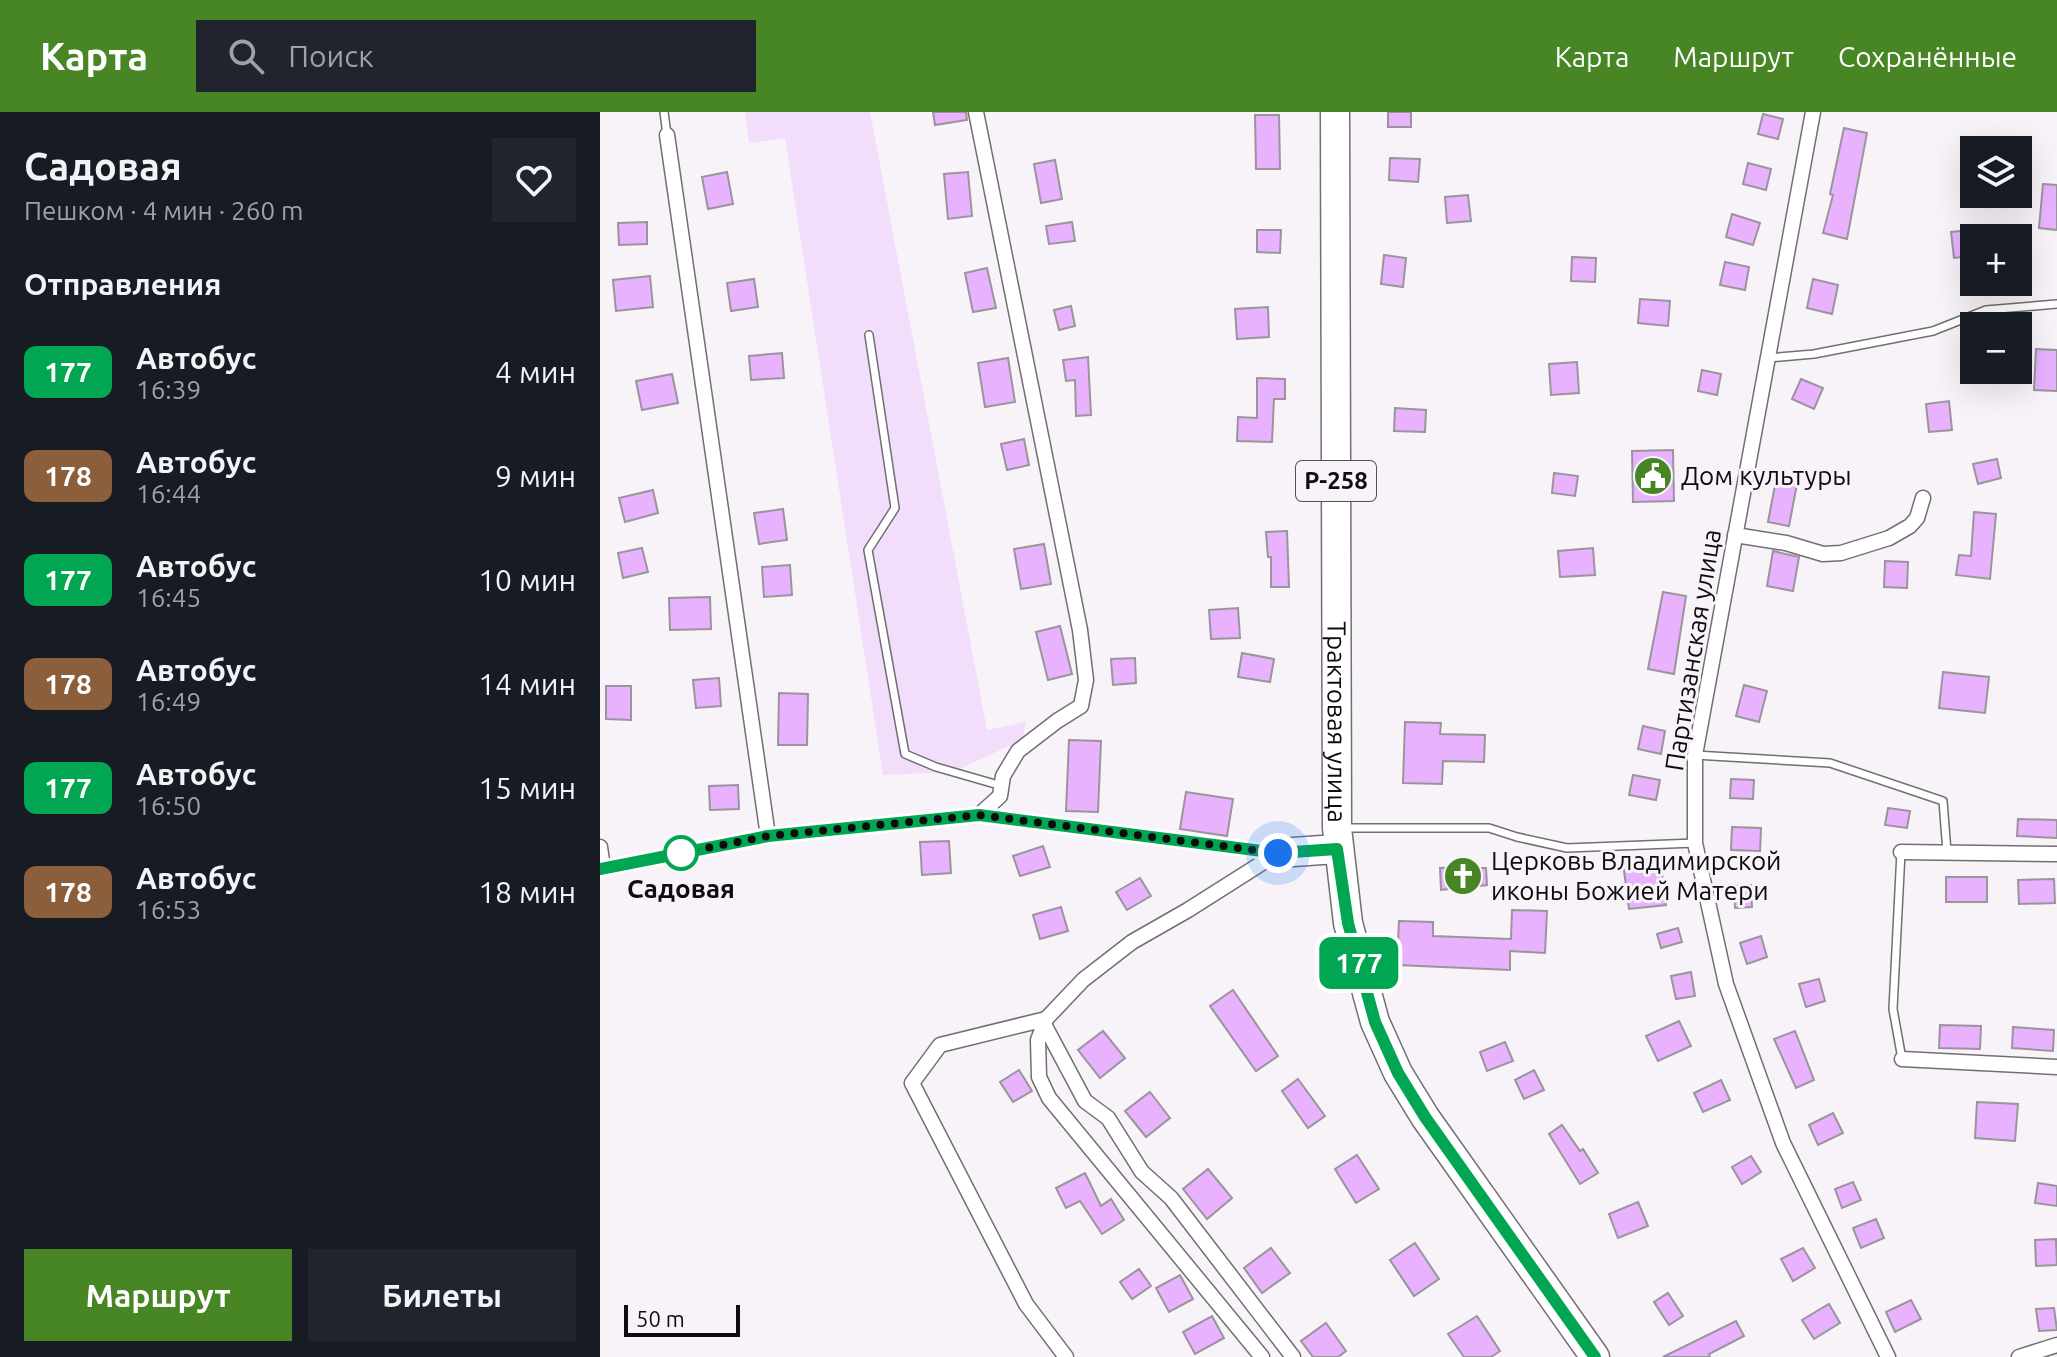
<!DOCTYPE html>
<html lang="ru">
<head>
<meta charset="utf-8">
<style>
  :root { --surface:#171b24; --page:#20242c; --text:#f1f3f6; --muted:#9ea1a6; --accent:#488625 }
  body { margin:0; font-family:Ubuntu,sans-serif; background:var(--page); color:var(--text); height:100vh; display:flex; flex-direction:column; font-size:30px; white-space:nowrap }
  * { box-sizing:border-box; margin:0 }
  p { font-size:26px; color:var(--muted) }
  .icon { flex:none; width:44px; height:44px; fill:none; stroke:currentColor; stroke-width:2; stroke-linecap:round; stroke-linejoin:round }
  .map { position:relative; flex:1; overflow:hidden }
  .panel { display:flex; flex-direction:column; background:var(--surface); width:600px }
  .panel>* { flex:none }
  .badge { padding:0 16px; border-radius:12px; font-size:28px; line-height:52px }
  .fabs { position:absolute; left:1360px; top:24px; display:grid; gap:16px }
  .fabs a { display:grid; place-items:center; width:72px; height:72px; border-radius:0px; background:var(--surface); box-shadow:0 8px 32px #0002; font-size:40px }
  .scale { position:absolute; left:24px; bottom:20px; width:116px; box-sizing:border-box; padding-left:8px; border:4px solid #0e0c0e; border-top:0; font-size:22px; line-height:28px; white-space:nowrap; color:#0e0c0e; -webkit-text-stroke:6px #f7f3f9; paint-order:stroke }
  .you { position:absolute; width:40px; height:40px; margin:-20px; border:6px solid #fff; border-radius:50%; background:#1a73e8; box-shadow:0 0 0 12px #1a73e833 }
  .map>.badge { position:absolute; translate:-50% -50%; box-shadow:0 0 0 4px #fff }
  h2 { padding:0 24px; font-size:30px; line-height:72px }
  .round { display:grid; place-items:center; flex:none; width:84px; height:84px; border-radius:0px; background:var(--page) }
  .head { display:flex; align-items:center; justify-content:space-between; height:136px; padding:0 24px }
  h1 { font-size:38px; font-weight:700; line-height:60px }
  .cta { display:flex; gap:16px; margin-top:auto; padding:16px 24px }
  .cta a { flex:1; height:92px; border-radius:0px; background:var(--accent); color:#fff; font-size:32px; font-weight:700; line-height:92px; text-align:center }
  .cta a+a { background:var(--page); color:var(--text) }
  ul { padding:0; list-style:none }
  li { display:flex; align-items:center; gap:24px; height:104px; padding:0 24px }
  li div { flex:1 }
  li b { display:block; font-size:30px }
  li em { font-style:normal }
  li .badge { min-width:88px; font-weight:700; text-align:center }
  header { display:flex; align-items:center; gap:48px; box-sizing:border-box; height:112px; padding:0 40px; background:var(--accent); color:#fff }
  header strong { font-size:38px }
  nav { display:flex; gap:44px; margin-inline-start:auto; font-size:28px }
  .search { width:560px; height:72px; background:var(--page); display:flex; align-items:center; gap:20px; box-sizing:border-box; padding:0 28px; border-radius:0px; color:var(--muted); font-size:30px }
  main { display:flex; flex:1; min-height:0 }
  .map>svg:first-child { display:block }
  .green { fill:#f2ddfb }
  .building { fill:#e9b2ff; stroke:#99959a; stroke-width:2 }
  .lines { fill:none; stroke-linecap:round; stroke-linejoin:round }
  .lane-casing { stroke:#726e73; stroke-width:10 }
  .street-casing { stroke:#726e73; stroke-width:17 }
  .highway-casing { stroke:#726e73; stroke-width:31 }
  .lane { stroke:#fff; stroke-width:7 }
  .street { stroke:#fff; stroke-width:14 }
  .highway { stroke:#fff; stroke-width:28 }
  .line-casing { stroke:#fff; stroke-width:18 }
  .line { stroke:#00a651; stroke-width:12 }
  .walk { stroke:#0e0c0e; stroke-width:8; stroke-dasharray:0 14.4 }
  .stop-dot { fill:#fff; stroke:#00a651; stroke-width:4 }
  .labels { text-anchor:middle; stroke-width:6; stroke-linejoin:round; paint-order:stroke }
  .shield { fill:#f7f3f9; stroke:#545154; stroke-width:2 }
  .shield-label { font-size:24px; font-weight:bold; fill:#0e0c0e }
  .poi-label { font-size:26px; fill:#0e0c0e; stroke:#f7f3f9; text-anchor:start }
  .street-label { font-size:26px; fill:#0e0c0e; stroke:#f7f3f9 }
  .stop-label { font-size:26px; font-weight:bold; fill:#0e0c0e; stroke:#f7f3f9 }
</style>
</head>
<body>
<header>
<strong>Карта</strong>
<div class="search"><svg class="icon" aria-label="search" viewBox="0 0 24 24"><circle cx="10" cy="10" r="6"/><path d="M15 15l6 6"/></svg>Поиск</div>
<nav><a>Карта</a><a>Маршрут</a><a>Сохранённые</a></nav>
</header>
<main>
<section class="panel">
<div class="head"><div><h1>Садовая</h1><p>Пешком · 4 мин · 260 m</p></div><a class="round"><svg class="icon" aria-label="heart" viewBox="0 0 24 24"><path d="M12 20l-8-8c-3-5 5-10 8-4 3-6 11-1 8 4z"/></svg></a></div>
<h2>Отправления</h2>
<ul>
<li><span class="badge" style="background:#00a651;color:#fff">177</span><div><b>Автобус</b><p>16:39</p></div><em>4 мин</em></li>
<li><span class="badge" style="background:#8b5e3c;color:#fff">178</span><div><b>Автобус</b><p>16:44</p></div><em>9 мин</em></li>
<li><span class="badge" style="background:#00a651;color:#fff">177</span><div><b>Автобус</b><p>16:45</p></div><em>10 мин</em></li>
<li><span class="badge" style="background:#8b5e3c;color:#fff">178</span><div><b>Автобус</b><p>16:49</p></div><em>14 мин</em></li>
<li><span class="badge" style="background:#00a651;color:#fff">177</span><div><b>Автобус</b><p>16:50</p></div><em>15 мин</em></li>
<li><span class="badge" style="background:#8b5e3c;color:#fff">178</span><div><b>Автобус</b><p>16:53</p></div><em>18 мин</em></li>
</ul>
<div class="cta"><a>Маршрут</a><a>Билеты</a></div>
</section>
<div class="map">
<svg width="1457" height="1245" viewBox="0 0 1457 1245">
  <rect width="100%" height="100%" fill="#f7f3f9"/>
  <path class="green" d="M145,0H270L387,618L426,610L422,628L353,660L283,663L185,26L149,31Z"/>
  <g class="building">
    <path d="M333,0H366L367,8L335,13Z"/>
    <rect x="788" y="0" width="23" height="15"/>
    <path d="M1163,2L1183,7L1178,27L1158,22Z"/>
    <path d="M655,3H679L680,57H656Z"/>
    <path d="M1244,16L1267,21L1247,127L1223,121L1233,83L1230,82Z"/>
    <path d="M790,46L820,47L818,70L789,68Z"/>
    <path d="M455,48L462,87L441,91L434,52Z"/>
    <path d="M1148,51L1171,57L1166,78L1143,72Z"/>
    <path d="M127,60L133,92L108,97L102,65Z"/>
    <path d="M368,60L372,104L348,107L344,62Z"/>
    <path d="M1443,72L1457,73V118L1439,116Z"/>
    <path d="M868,83L871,109L847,111L845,85Z"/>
    <path d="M1132,102L1160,111L1153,133L1126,125Z"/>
    <path d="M47,110V132L19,133L18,111Z"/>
    <path d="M472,110L475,129L449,132L446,114Z"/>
    <path d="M657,118H681L680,141L657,140Z"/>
    <path d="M1370,118L1372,144L1354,146L1351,120Z"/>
    <path d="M784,143L806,146L803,175L781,172Z"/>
    <path d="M972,145L996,146L995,170L971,169Z"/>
    <path d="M1125,150L1149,155L1145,178L1120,173Z"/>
    <path d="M387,156L396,196L373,200L365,161Z"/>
    <path d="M50,164L53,195L16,199L13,168Z"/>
    <path d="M154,167L158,195L131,199L127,171Z"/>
    <path d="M1213,167L1238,173L1232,202L1207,196Z"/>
    <path d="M1040,187L1070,189L1068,214L1038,211Z"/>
    <path d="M471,194L475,214L459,218L454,198Z"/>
    <path d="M668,195L669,225L637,227L635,197Z"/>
    <path d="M1436,237L1457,238V279L1434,278Z"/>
    <path d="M182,241L184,266L151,268L149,244Z"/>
    <path d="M488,245L491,303L476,304L475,268L466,269L463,248Z"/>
    <path d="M408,246L415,290L385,295L378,251Z"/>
    <path d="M977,250L979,281L951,283L949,252Z"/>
    <path d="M1102,258L1121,262L1117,283L1098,279Z"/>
    <path d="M72,262L78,291L42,298L36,269Z"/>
    <path d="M657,266L685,267V287H674L672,330L637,329L638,305L657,306Z"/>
    <path d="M1201,267L1223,276L1214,297L1192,287Z"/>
    <path d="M1349,289L1352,318L1329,320L1326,292Z"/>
    <path d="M795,296L826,298L825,320L794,319Z"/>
    <path d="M424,327L429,353L407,358L401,332Z"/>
    <path d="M1073,338L1074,389L1033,390L1032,339Z"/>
    <path d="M1397,347L1401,366L1378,372L1373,352Z"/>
    <path d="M954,361L978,364L975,384L952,381Z"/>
    <path d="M1176,368L1197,372L1189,414L1168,410Z"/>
    <path d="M53,378L58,401L25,410L19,386Z"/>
    <path d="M183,397L187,428L159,432L154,401Z"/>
    <path d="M1374,400L1396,402L1390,467L1356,463L1359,443L1371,444Z"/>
    <path d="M687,419L689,475H671V445H668L666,420Z"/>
    <path d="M444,432L451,472L421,477L414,437Z"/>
    <path d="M42,436L48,460L23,466L18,441Z"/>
    <path d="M993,436L995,463L960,465L958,439Z"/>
    <path d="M1173,439L1199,445L1193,479L1167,474Z"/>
    <path d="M1285,449L1308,450L1307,476L1284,475Z"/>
    <path d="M190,453L192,483L164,485L162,455Z"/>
    <path d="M1063,480L1086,484L1074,562L1048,557Z"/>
    <path d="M110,485L111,517L70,518L69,486Z"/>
    <path d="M638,496L640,526L611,527L609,498Z"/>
    <path d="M460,514L472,562L448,568L436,520Z"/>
    <path d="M642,541L674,547L670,570L638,565Z"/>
    <path d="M535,546L536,571L513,573L511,547Z"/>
    <path d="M1343,560L1389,565L1385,601L1339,596Z"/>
    <path d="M119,566L121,594L96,596L93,568Z"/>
    <path d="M1144,573L1167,579L1159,610L1136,604Z"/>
    <path d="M6,574H31V608L6,607Z"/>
    <path d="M179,581L208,582L207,633H178Z"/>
    <path d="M805,610L841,611L840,622L885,623L884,650L843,649L842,672L803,671Z"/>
    <path d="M1043,614L1065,619L1061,642L1038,637Z"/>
    <path d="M469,628L501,629L498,700L466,699Z"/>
    <path d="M1033,663L1060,668L1056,688L1029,683Z"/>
    <path d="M1131,667L1154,668L1153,687L1130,686Z"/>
    <path d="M138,673L139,697L110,698L109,674Z"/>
    <path d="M586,680L633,687L627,724L580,717Z"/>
    <path d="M1288,696L1310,699L1307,716L1285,713Z"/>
    <path d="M1418,707L1457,708V726L1417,724Z"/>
    <path d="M1132,715L1161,716L1160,739L1131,738Z"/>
    <path d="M349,729L351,761L322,763L320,730Z"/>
    <path d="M443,734L450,755L420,764L413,744Z"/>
    <path d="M1060,746L1066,793L1029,797L1023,751Z"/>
    <path d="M874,754V756H886L887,773L841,778L840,756Z"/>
    <rect x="1346" y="765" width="41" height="25"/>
    <path d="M540,766L551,784L527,798L516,780Z"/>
    <path d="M1454,767L1455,791L1419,792L1418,768Z"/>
    <path d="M1151,773L1152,795L1135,796L1134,774Z"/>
    <path d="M461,795L468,819L440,827L433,803Z"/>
    <path d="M912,798L947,799L945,841L910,839V858L797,853L799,809L833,810V824L911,827Z"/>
    <path d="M1078,816L1082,830L1061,836L1057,822Z"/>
    <path d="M1161,824L1167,845L1147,852L1140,831Z"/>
    <path d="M1091,860L1095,884L1076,887L1071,864Z"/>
    <path d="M1219,867L1225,889L1206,895L1199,872Z"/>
    <path d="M633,878L678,944L656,959L610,894Z"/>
    <path d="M1079,909L1091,934L1058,949L1046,924Z"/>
    <path d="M1340,913L1381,914L1380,937L1339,936Z"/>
    <path d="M1413,915L1454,918L1453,939L1412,936Z"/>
    <path d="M503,919L525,946L500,966L478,938Z"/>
    <path d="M1195,919L1214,968L1196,976L1174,927Z"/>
    <path d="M905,930L913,949L887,959L880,940Z"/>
    <path d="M419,958L432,979L413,990L400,970Z"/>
    <path d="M934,958L944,978L924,987L915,968Z"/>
    <path d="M698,967L725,1004L708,1016L682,979Z"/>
    <path d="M1121,968L1130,988L1103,1000L1094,981Z"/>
    <path d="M550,980L570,1006L546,1025L525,999Z"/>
    <path d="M1377,990L1418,992L1415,1029L1375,1026Z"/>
    <path d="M1233,1001L1243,1021L1218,1033L1209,1013Z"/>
    <path d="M962,1013L980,1039L983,1037L998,1061L980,1072L949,1022Z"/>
    <path d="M757,1043L779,1077L756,1091L735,1057Z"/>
    <path d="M1151,1044L1161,1060L1142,1072L1132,1055Z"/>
    <path d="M608,1057L632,1086L607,1107L583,1077Z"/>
    <path d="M485,1061L501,1094L511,1087L524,1108L502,1122L480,1089L466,1096L456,1076Z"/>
    <path d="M1253,1070L1261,1088L1242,1096L1235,1077Z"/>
    <path d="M1438,1071L1457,1074V1094L1435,1091Z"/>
    <path d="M1038,1090L1048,1114L1018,1126L1009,1102Z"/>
    <path d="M1276,1107L1284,1126L1261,1136L1253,1116Z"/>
    <path d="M1456,1127L1457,1153L1436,1154L1435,1128Z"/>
    <path d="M815,1131L839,1167L814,1184L790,1148Z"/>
    <path d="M671,1136L690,1161L662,1181L644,1156Z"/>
    <path d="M1203,1136L1215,1156L1193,1169L1181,1147Z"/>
    <path d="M539,1157L551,1174L532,1187L520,1170Z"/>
    <path d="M580,1163L593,1187L569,1200L556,1176Z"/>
    <path d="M1068,1181L1083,1204L1069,1213L1054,1190Z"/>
    <path d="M1311,1188L1321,1207L1295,1220L1286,1200Z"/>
    <path d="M1229,1192L1240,1211L1214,1227L1202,1208Z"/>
    <path d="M1454,1196L1457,1218L1439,1219L1436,1197Z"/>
    <path d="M612,1204L624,1226L595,1242L583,1220Z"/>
    <path d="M877,1204L900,1239L891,1245H864L848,1222Z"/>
    <path d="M1136,1209L1144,1224L1109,1242L1110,1245H1063Z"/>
    <path d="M726,1211L746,1239L738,1245H713L701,1229Z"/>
  </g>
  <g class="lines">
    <g class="lane-casing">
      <g id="lane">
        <path d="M64,0L67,23"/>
        <path d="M269,223L295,396L268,438L305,642L336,655L402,674"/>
        <path d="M1168,246L1214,242L1333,219L1386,198L1457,192"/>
        <path d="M1095,643L1230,651L1343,689L1347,740"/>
        <path d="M743,716H889L917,725L967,736L1095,731"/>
        <path d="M1301,740L1293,897L1302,947"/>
      </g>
    </g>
    <g class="street-casing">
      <g id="street">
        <path d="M376,0L480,518L486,568L481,594L457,609L418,639L403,664L400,684L379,703"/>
        <path d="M1213,0L1095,643V731L1126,872L1183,1031L1288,1245"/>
        <path d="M67,23L168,724"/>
        <path d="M1135,423L1186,431L1223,442L1241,441L1289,426L1310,414L1317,406L1323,386"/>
        <path d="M0,735L3,756"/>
        <path d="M1301,740L1457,742"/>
        <path d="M0,757L168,724L379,703L678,741"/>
        <path d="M446,907L340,933L312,971L426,1192L466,1245"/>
        <path d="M445,914L485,989L508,1006L542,1060L571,1086L693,1245"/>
        <path d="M1302,947L1457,955"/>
        <path d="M662,1245L449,986L439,965L438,928L446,907L483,868L532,830L588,798L678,741"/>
        <path d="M1419,1245L1457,1233"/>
      </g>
    </g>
    <g class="highway-casing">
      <g id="highway">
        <path id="s1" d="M735,0L737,716L748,811L775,910L798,961L825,1005L995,1245"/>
        <path d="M678,741L737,737"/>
      </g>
    </g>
    <use href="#lane" class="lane"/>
    <use href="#street" class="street"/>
    <use href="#highway" class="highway"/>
  </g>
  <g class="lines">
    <g class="line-casing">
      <path id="line" d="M0,757L168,724L379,703L678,741L737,737L748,811L775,910L798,961L825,1005L995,1245"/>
    </g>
    <use href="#line" class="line"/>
    <path class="walk" d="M81,741L168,724L379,703L678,741"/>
  </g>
  <defs>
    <g id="civic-disc" transform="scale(2)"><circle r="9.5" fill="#488625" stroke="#f7f3f9"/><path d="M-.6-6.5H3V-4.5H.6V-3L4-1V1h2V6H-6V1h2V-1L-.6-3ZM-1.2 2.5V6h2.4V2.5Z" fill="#fff"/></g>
    <g id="church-disc" transform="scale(2)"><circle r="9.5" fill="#488625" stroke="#f7f3f9"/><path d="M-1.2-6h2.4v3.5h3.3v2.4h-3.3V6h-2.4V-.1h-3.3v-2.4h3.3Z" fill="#fff"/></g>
  </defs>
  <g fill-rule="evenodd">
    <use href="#civic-disc" x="1053" y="364"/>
    <use href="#church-disc" x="863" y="764"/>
  </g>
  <circle class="stop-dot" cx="81" cy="741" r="16"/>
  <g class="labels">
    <rect class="shield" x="696" y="349" width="80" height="40" rx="6"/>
    <g class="shield-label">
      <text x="736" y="377">Р-258</text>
    </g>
    <g class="poi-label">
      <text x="1081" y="373">Дом культуры</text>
      <text x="891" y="758">Церковь Владимирской<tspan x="891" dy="30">иконы Божией Матери</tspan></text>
    </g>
    <g class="street-label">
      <text transform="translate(1093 538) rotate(-81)" y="9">Партизанская улица</text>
      <text dy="9" stroke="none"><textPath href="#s1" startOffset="610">Трактовая улица</textPath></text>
    </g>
    <g class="stop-label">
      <text x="81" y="786">Садовая</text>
    </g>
  </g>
</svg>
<div class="fabs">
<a><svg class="icon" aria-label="layers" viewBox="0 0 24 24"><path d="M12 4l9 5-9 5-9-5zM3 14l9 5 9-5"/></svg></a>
<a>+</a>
<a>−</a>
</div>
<div class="scale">50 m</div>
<div class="you" style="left:678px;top:741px"></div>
<b class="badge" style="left:759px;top:851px;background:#00a651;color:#fff">177</b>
</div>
</main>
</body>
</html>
